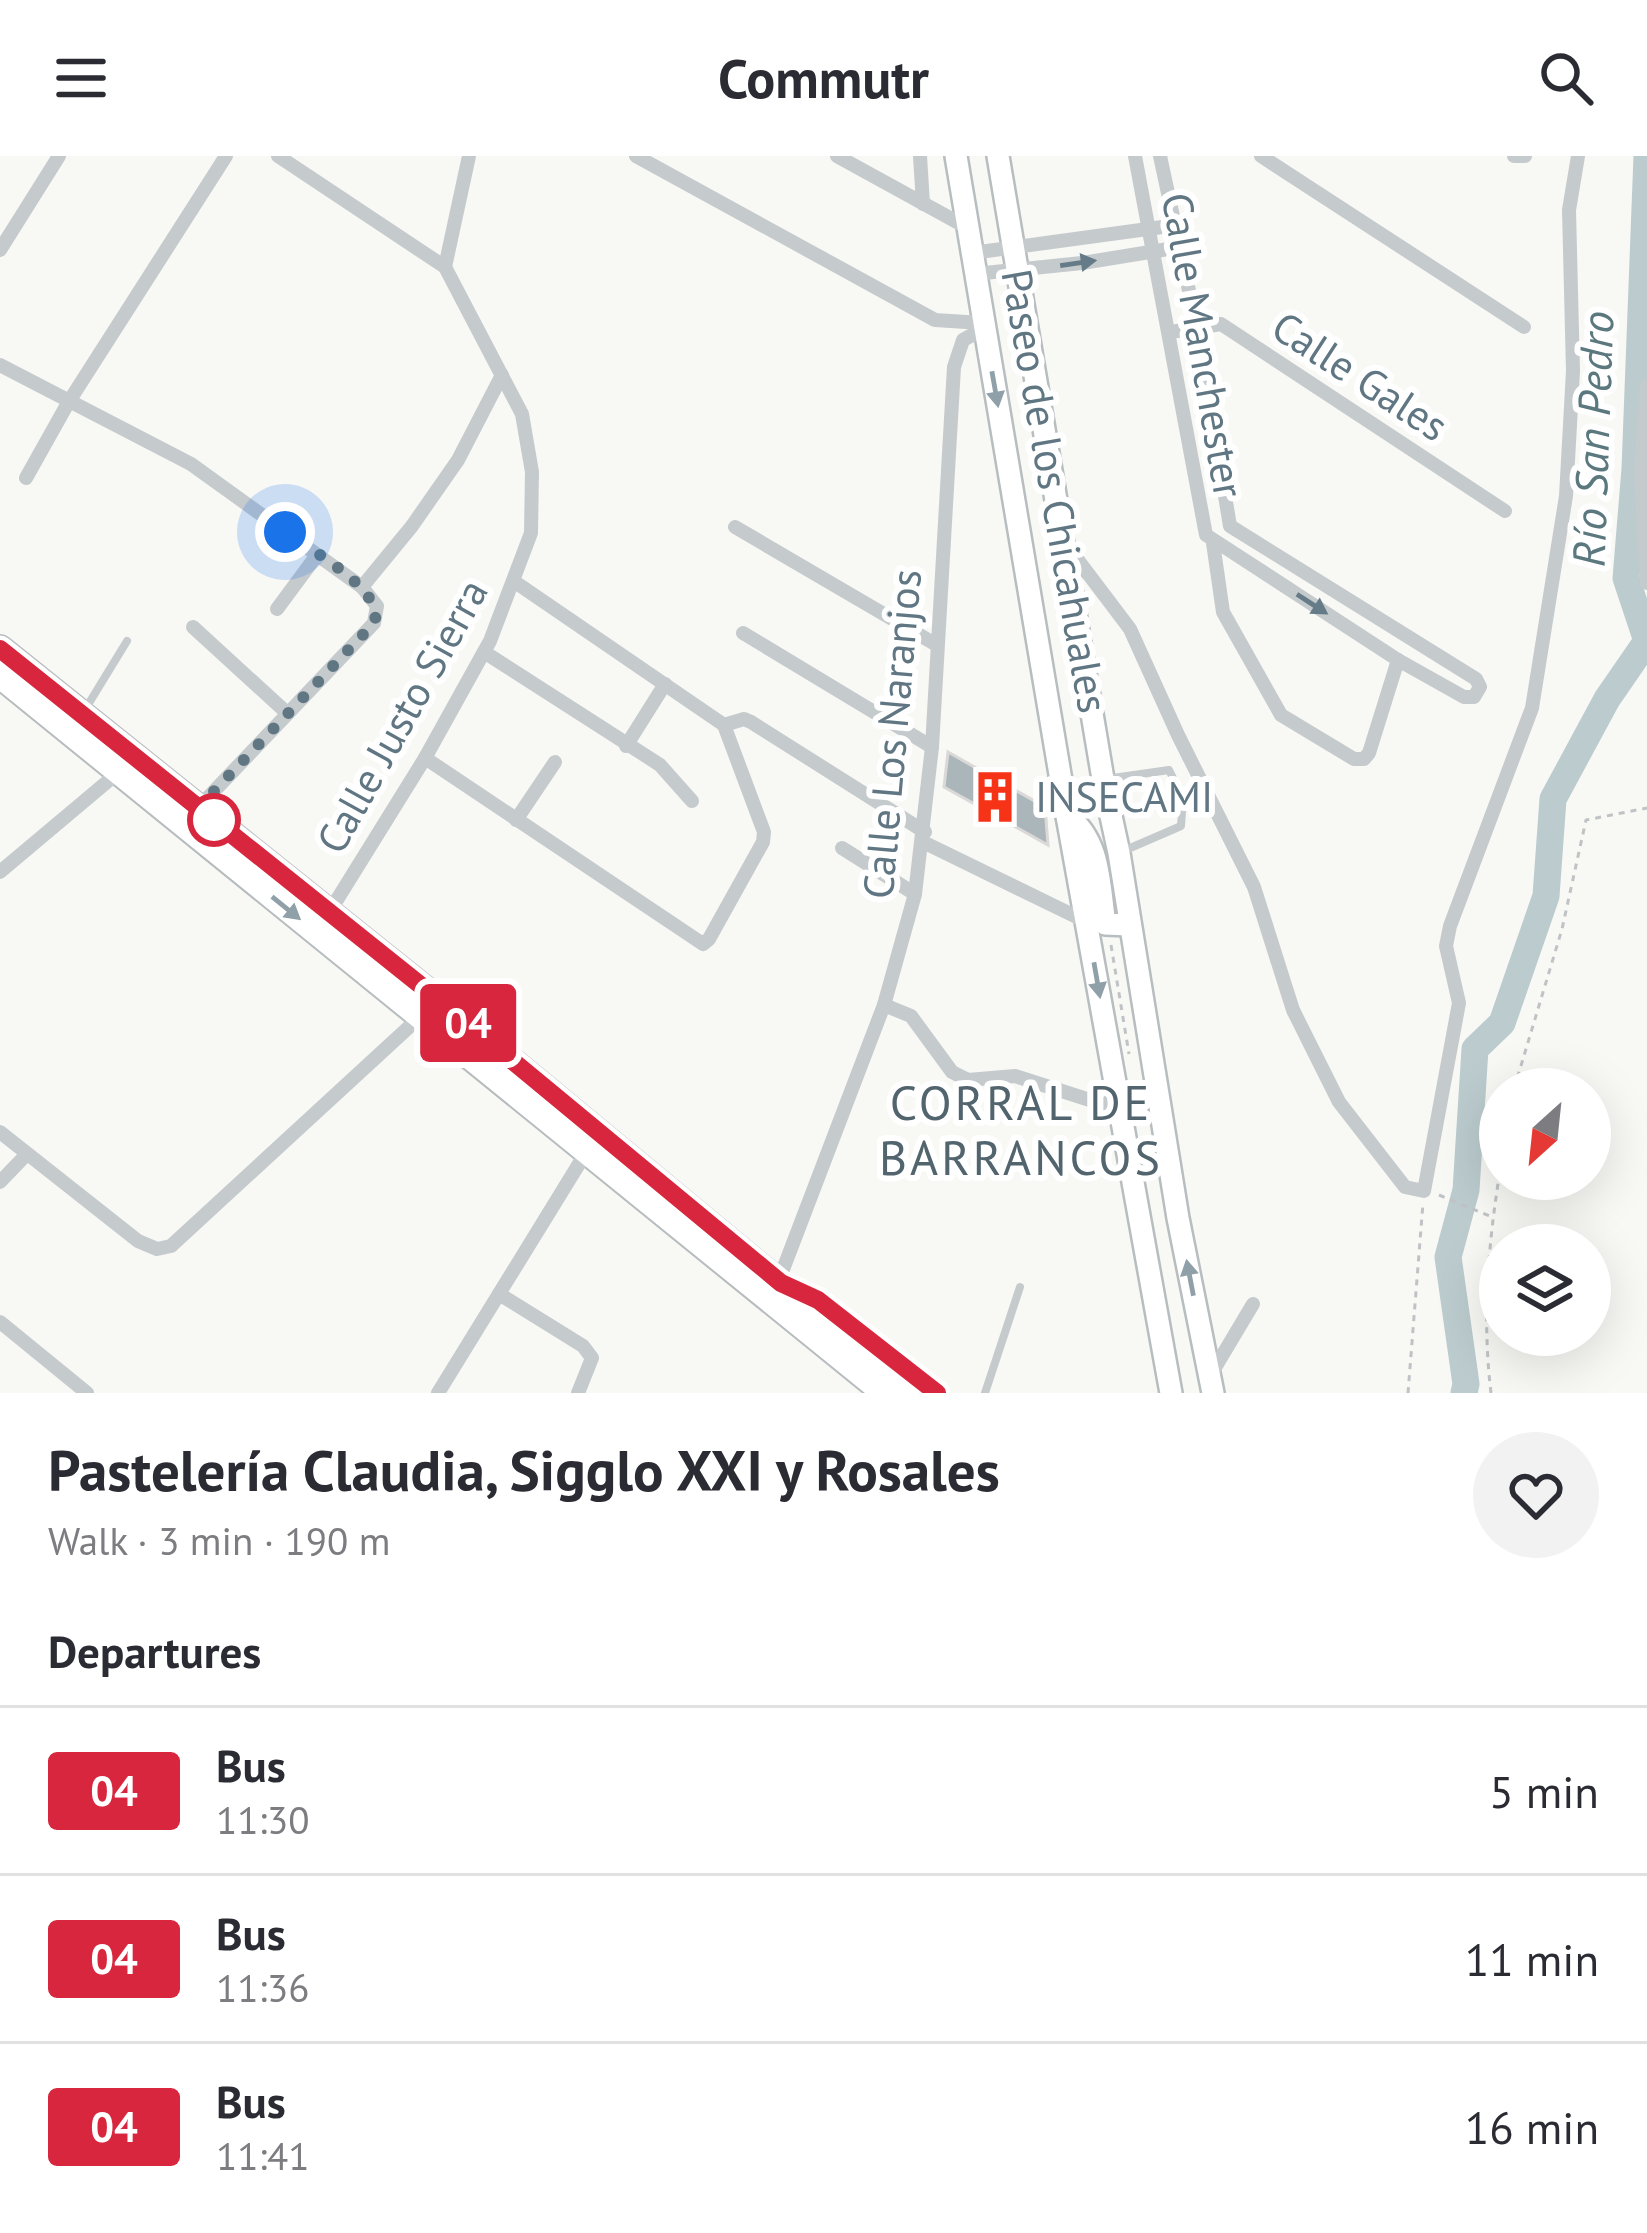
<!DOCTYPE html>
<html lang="en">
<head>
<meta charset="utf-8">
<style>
  :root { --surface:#fff; --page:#f2f2f3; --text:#2b2b33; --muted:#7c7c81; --line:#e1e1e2 }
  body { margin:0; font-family:"PT Sans",sans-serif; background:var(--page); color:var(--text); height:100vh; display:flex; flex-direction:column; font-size:45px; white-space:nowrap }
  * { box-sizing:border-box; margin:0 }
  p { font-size:39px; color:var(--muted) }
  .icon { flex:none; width:66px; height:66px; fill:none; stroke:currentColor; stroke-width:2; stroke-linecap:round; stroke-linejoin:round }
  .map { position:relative; height:1237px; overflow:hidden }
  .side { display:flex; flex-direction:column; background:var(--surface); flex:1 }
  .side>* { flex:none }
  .badge { padding:0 24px; border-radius:9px; font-size:42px; line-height:78px }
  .needle { width:78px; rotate:207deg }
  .tools { position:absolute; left:1479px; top:912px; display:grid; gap:24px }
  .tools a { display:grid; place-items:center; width:132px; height:132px; border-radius:50%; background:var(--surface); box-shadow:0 12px 48px #0002; font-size:60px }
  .you { position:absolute; width:60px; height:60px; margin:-30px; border:9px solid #fff; border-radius:50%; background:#1a73e8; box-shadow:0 0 0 18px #1a73e833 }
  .map>.badge { position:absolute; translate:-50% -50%; box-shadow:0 0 0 6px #fff }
  h2 { padding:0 48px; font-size:45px; line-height:108px }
  .round { display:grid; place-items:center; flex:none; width:126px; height:126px; border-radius:63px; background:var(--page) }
  .head { display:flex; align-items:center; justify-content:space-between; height:204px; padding:0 48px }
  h1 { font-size:57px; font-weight:600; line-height:90px }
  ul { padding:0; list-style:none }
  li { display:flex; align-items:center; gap:36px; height:168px; padding:0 48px; border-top:3px solid var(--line) }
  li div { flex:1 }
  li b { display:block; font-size:45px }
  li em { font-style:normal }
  li .badge { min-width:132px; font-weight:700; text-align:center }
  header { display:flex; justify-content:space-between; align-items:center; height:156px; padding:0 48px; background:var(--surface); font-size:54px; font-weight:600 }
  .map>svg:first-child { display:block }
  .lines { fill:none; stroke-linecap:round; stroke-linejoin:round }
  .river { stroke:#bbcbce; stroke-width:27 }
  .building { fill:#abb6bb; stroke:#dad9d7; stroke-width:3 }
  .primary-casing { stroke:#b8bdc0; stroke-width:26 }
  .trunk-casing { stroke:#b7bcbf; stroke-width:28 }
  .path { stroke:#c0c3c5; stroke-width:3; stroke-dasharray:6 6; stroke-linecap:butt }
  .service { stroke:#c5cacd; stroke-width:8 }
  .minor { stroke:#c5cacd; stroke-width:14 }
  .primary { stroke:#fff; stroke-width:21 }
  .trunk { stroke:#fff; stroke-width:24 }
  .oneway { fill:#657b87 }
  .oneway2 { fill:#90a0a8 }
  .line-casing { stroke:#fff; stroke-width:27 }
  .line { stroke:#d7263d; stroke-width:18 }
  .walk { stroke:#607783; stroke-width:12; stroke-dasharray:0 21.6 }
  .stop-dot { fill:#fff; stroke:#d7263d; stroke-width:6 }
  .labels { text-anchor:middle; stroke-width:12; stroke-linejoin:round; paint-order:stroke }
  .street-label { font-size:42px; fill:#607783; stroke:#fff }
  .poi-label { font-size:42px; fill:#607783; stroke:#fff; text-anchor:start }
  .water-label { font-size:45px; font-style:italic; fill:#5a787e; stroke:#fff }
  .quarter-label { font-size:48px; letter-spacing:3px; fill:#52646d; stroke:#fff }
</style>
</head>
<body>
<header><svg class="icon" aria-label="menu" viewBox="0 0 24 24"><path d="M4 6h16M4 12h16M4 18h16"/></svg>Commutr<svg class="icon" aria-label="search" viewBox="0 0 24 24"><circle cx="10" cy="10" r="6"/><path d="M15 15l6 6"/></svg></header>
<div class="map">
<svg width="1647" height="1237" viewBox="0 0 1647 1237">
  <rect width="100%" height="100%" fill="#f8f8f5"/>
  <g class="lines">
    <path class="river" d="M1464,1237L1466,1228L1448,1101L1466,1034L1475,893L1502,867L1546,740L1553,643L1607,543L1647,485L1626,422L1635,313L1647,0"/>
  </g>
  <path class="building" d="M948,596L1045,651L1048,689L944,631Z"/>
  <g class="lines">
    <g class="primary-casing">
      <g id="primary">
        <path d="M956,0L1067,660L1171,1237"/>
        <path d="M998,0L1103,623L1119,697L1178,1062L1213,1237"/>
        <path d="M1067,660C1101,684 1099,730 1105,768L1130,769"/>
      </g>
    </g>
    <g class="trunk-casing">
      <g id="trunk">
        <path d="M0,492L439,844L913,1237"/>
        <path d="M0,520L884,1237"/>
      </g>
    </g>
    <g class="path">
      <path d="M1086,635L1089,655"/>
      <path d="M1111,789L1129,898"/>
      <path d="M1514,933L1562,773L1586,664L1647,652"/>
      <path d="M1439,1039L1492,1061"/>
      <path d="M1408,1237L1423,1047"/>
      <path d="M1491,1237C1482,1163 1488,1089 1500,1015"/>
    </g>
    <g class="service">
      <path d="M86,552L127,485"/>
      <path d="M1106,623L1169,614L1183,642L1181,670L1121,696"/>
      <path d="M985,1237L1020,1131"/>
    </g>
    <g class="minor">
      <path d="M278,0L445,111L522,258L532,316L531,377L490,485L425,602L330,755"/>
      <path d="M636,0L935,164L982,167"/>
      <path d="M837,0L968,72"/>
      <path d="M920,0L923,48"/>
      <path d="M1135,0L1206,379L1398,504L1464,541H1474L1480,531L1476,523L1230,370L1197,172L1160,0"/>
      <path d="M1261,0L1524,171"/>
      <path d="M1514,0H1525"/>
      <path d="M0,94L59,0"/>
      <path d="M972,97L1177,69"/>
      <path d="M445,111L469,0"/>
      <path d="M975,118L1082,107L1181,91"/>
      <path d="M1171,176L1221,168L1505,355"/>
      <path d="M0,209L191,308L362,431L377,450L374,467L198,652"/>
      <path d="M1647,230L1641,316L1647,427"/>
      <path d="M26,322L68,247L226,0"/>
      <path d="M735,371L935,488"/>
      <path d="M1213,387L1223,456L1281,559L1354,603H1364L1369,597L1398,504"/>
      <path d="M1068,391L1130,473L1178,579L1254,731L1293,854L1339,946L1405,1031L1424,1035L1459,847L1446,790L1450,770L1532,552L1566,340L1573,215L1569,54L1578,0"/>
      <path d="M515,426L724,569"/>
      <path d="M362,431L412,370L458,304L502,219"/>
      <path d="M277,453L317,399"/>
      <path d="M193,471L287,557"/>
      <path d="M743,477L932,591"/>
      <path d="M484,496L660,609L692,645"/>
      <path d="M724,569L744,563L751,566L925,676"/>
      <path d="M626,590L665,528"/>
      <path d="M425,602L703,788L709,783L763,686L764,676L724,569"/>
      <path d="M516,664L555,606"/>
      <path d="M923,686L1087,766"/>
      <path d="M842,692L915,738"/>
      <path d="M0,716L120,615"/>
      <path d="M884,849L911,860L952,916L968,924L1015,920L1121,954"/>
      <path d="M0,976L138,1085L157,1093L171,1090L422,859"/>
      <path d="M0,1026L26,999"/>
      <path d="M779,1124L884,849L915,738L932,591L954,211L963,184L983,173"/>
      <path d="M499,1138L583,1190L592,1202L578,1237"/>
      <path d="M0,1166L87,1237"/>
      <path d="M1210,1220L1253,1148"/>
      <path d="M438,1237L590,990"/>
    </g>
    <use href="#primary" class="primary"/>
    <use href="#trunk" class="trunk"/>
  </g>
  <defs><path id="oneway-solid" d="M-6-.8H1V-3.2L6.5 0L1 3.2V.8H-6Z" transform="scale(3)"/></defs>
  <g class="oneway">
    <use href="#oneway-solid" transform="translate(1078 107) rotate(-8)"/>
    <use href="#oneway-solid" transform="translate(1312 448) rotate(33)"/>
  </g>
  <g class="oneway2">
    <use href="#oneway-solid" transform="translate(995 233) rotate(80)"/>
    <use href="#oneway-solid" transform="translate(286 752) rotate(39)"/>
    <use href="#oneway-solid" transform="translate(1097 824) rotate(80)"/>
    <use href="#oneway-solid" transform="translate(1190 1122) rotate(-101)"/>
  </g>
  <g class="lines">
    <g class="line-casing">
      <path id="line" d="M0,493L439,844L781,1127L818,1144L937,1237"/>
    </g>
    <use href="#line" class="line"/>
    <path class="walk" d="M214,664L198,652L374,467C387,435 309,393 285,376"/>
  </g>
  <defs>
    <g id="building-bare" transform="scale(4.14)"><path d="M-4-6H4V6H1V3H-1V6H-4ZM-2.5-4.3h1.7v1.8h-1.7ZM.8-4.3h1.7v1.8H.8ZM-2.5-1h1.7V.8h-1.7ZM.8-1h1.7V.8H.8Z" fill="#f63217" stroke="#fff" stroke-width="2.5" paint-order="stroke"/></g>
  </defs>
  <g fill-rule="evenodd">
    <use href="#building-bare" x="995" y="641"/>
  </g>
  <circle class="stop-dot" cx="214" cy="664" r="24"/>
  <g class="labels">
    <g class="street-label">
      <text transform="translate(1203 189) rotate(80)" y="15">Calle Manchester</text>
      <text transform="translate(1360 220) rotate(33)" y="15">Calle Gales</text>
      <text transform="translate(1055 335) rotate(80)" y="15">Paseo de los Chicahuales</text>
      <text transform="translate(402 560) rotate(-61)" y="15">Calle Justo Sierra</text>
      <text transform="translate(892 578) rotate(-85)" y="15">Calle Los Naranjos</text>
    </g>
    <g class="poi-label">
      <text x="1035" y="656">INSECAMI</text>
    </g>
    <g class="water-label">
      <text transform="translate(1593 283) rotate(-88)" y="16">Río San Pedro</text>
    </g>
    <g class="quarter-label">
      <text x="1021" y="964">CORRAL DE<tspan x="1021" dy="55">BARRANCOS</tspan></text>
    </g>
  </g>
</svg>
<div class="tools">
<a><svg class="needle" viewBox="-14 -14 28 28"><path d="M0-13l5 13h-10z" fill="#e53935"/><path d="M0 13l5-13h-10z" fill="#7c7c81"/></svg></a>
<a><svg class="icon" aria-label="layers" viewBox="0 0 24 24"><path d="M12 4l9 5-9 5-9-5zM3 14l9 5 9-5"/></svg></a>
</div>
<div class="you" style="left:285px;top:376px"></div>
<b class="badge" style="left:468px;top:867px;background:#d7263d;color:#fff">04</b>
</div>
<section class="side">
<div class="head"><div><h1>Pastelería Claudia, Sigglo XXI y Rosales</h1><p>Walk · 3 min · 190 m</p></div><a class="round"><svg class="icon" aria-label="heart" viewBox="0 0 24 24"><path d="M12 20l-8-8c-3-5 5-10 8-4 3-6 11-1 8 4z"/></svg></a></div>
<h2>Departures</h2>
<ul>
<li><span class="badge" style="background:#d7263d;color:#fff">04</span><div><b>Bus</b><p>11:30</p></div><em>5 min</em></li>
<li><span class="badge" style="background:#d7263d;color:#fff">04</span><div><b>Bus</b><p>11:36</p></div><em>11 min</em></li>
<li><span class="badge" style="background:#d7263d;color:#fff">04</span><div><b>Bus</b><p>11:41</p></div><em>16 min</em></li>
</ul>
</section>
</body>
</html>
